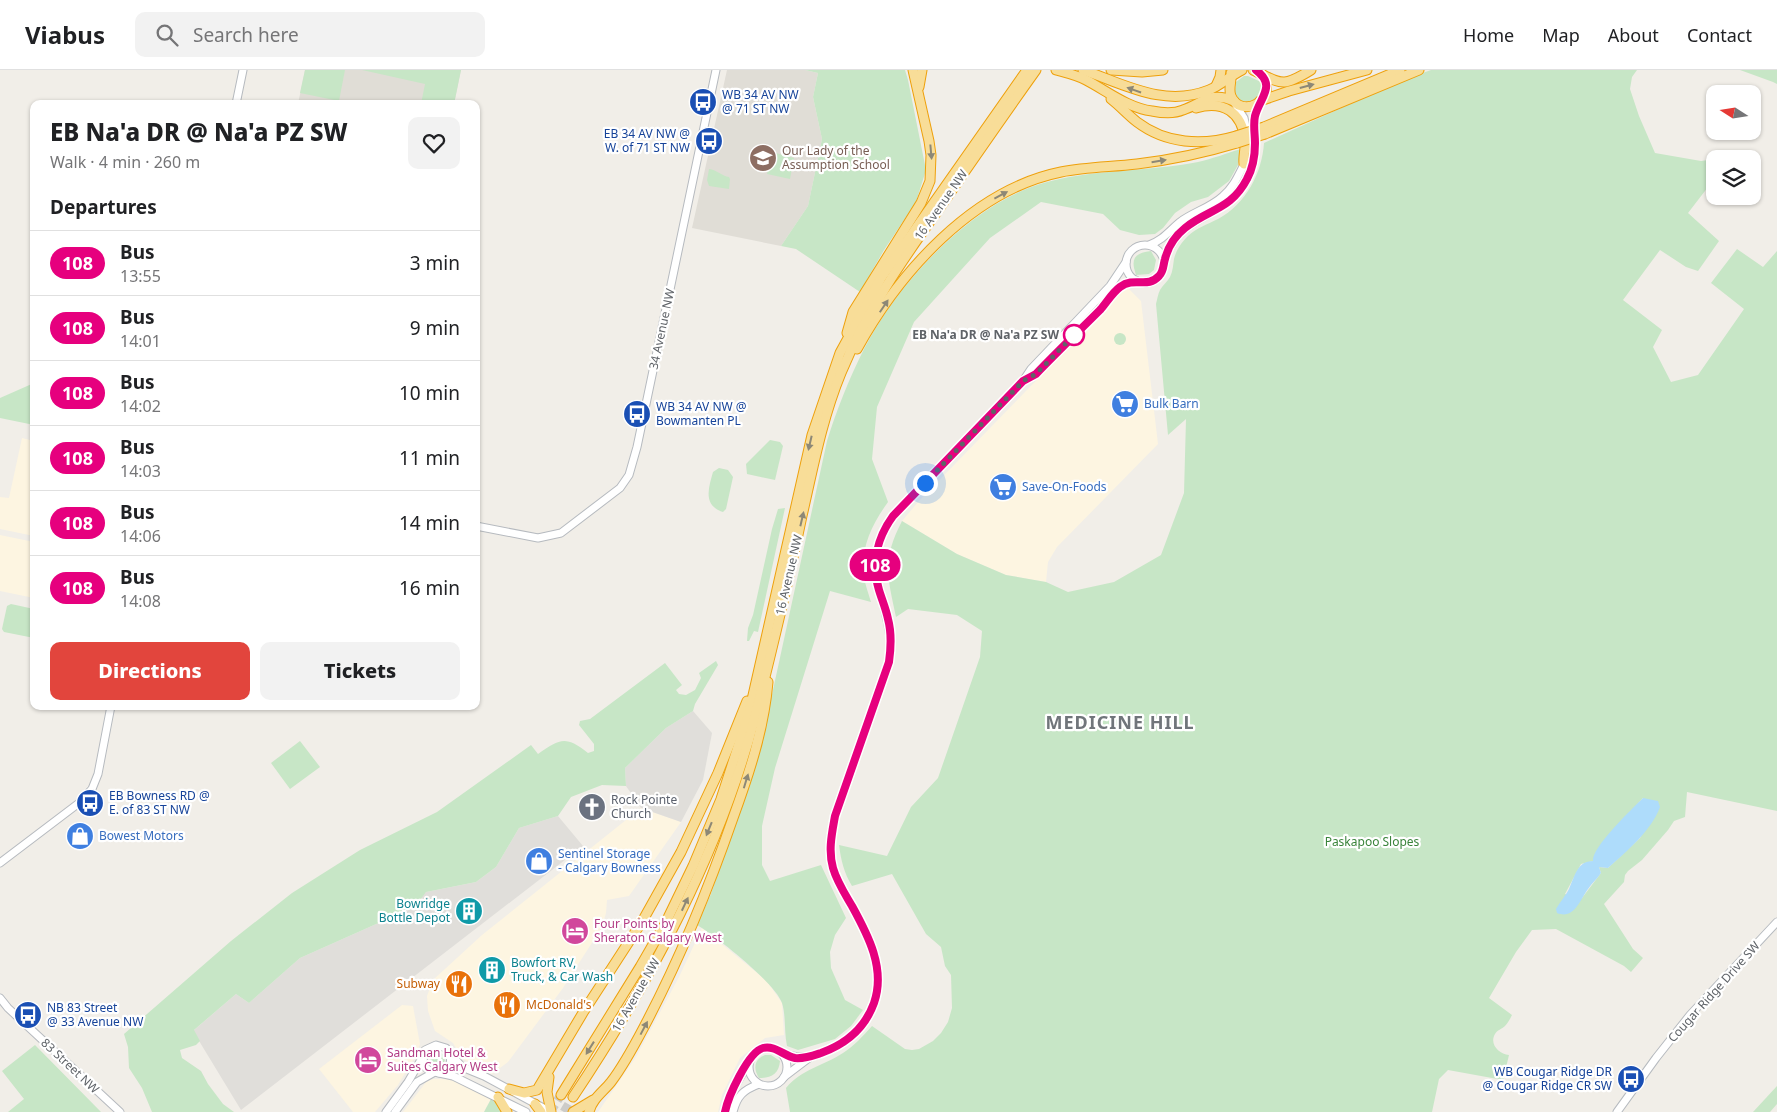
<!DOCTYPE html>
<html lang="en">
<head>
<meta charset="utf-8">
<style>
  :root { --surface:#fff; --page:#f2f2f2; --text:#202124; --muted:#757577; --line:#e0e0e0; --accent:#e2453d }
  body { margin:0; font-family:"Noto Sans",sans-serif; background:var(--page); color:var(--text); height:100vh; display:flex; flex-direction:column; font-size:19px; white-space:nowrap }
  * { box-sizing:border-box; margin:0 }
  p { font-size:16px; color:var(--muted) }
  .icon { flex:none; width:28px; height:28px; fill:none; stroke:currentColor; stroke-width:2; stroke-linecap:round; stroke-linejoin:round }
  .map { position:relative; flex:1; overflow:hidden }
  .panel { position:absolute; left:30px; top:30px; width:450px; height:610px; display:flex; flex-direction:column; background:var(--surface); border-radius:10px; box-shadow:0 1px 4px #0004 }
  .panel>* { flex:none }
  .badge { padding:0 10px; border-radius:16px; font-size:18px; line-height:32px }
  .needle { width:32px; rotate:282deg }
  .buttons { position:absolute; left:1706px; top:15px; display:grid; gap:10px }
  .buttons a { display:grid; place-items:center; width:55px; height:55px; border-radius:10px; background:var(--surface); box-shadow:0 1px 4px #0004; font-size:25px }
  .you { position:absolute; width:25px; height:25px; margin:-12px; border:4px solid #fff; border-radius:50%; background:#1a73e8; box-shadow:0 0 0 8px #1a73e833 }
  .map>.badge { position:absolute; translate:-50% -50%; box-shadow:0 0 0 2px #fff }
  h2 { padding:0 20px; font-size:19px; line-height:45px }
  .round { display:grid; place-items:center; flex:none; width:52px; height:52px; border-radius:10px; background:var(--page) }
  .head { display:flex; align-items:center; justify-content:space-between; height:85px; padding:0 20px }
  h1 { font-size:24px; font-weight:800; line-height:38px }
  .primary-button { display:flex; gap:10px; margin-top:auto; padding:10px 20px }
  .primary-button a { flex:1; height:58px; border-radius:10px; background:var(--accent); color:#fff; font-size:20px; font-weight:800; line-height:58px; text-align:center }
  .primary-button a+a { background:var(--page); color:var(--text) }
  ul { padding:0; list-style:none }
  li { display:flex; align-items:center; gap:15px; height:65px; padding:0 20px; border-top:1px solid var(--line) }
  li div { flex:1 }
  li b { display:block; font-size:19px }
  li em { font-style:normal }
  li .badge { min-width:55px; font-weight:700; text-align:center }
  header { display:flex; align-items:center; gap:30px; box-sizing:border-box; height:70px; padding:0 25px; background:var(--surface); border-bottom:1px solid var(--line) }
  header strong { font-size:24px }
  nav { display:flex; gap:28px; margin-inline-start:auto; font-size:18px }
  .search { width:350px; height:45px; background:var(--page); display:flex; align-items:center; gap:12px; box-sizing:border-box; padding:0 18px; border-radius:10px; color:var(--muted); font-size:19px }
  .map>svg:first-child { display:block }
  .commercial { fill:#fdf5e1 }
  .industrial { fill:#e0deda }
  .education { fill:#e0ddd6 }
  .green { fill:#c7e6c6; fill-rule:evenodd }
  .water { fill:#aedcfb }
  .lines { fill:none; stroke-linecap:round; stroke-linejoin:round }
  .highway-tunnel { stroke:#cccbc8; stroke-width:9; stroke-dasharray:9 4.5; stroke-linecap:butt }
  .secondary-casing { stroke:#b6babf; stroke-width:9 }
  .highway-casing { stroke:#eea00b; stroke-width:11 }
  .secondary { stroke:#fff; stroke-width:7 }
  .highway { stroke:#f8dd98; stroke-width:9 }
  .highway-bridge-casing { stroke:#eea00b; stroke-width:11; stroke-linecap:butt }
  .highway-bridge { stroke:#f8dd98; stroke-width:9 }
  .oneway { fill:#8d8876 }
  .line-casing { stroke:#fff; stroke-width:11 }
  .line { stroke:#e6007e; stroke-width:8 }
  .walk { stroke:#5f6368; stroke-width:5; stroke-dasharray:0 9 }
  .stop-dot { fill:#fff; stroke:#e6007e; stroke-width:2.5 }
  .labels { text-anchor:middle; stroke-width:4.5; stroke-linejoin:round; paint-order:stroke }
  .transit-label { font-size:12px; fill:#164399; stroke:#fff; text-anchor:start }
  .education-label { font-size:12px; fill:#785e54; stroke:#fff; text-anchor:start }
  .street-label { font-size:12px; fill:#5f6368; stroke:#fff }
  .stop-label { font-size:12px; font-weight:bold; fill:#5f6368; stroke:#fff; text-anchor:end }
  .shop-label { font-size:12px; fill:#366cbe; stroke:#fff; text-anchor:start }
  .worship-label { font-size:12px; fill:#5b616d; stroke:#fff; text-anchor:start }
  .park-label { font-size:12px; fill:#3a843b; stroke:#fff }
  .culture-label { font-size:12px; fill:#0d838f; stroke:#fff; text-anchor:end }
  .hotel-label { font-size:12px; fill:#b23c85; stroke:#fff; text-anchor:start }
  .food-label { font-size:12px; fill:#c56008; stroke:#fff; text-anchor:end }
  .district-label { font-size:18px; font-weight:bold; letter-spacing:1px; fill:#70757a; stroke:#fff }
</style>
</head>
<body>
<header>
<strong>Viabus</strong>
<div class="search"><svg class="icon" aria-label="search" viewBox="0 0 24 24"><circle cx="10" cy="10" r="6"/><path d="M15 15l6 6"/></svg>Search here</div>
<nav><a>Home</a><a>Map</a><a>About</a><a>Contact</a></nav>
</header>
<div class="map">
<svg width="1777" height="1042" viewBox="0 0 1777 1042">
  <rect width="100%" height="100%" fill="#f1eee8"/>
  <g class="commercial">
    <path d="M1127,217L1141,231L1158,374L1057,477L1048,492L1046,512L1006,505L957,484L902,451L919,431Z"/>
    <path d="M22,368L34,371V466L0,459V427L9,428Z"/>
    <path d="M0,465L34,472V528L0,521Z"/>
    <path d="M641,738L681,752L629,826L607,830L606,843L602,857L563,918L508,992L492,1004L476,997L462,988L453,973L435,961L428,941L427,926L433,910L482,865Z"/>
    <path d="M702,858L766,910L782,933L784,965L765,968L740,988L722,1025L718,1042H598L636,987L679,907Z"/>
    <path d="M402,935L413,936L420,974L416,985L398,1015L375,1042H353L319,999Z"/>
    <path d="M433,1009H445L456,1011L491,1029L484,1042H403L426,1012Z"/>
  </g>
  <g class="industrial">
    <path d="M693,641L712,663L703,710L681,752L641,738L626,716L625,698L666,658Z"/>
    <path d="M558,746L583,776L241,1040L193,961L236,924L249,933L300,888L383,851L426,822L476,812L496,797L519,758Z"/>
  </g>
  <g class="education">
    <path d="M305,0H461L454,34H298Z"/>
    <path d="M727,0H805L818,3L813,27L822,69L808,136L781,176L692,158Z"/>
  </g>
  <g class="green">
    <path d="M305,0H345L339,31L300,23Z"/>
    <path d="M362,0H461L454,34H421L425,14Z"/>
    <path d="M805,0H905L908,10L926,100L916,132L884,180L860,222L796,179L781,176L808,136L822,69L813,27L818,3Z"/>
    <path d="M1431,0H1637L1632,7L1630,19L1639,46L1655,83L1701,91L1715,89V108L1688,143L1719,171L1698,201L1686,197L1660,180L1623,230L1662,260L1653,277L1671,312L1698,305L1744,239L1711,213L1737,179L1763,197L1777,181V741L1687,722L1685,747L1674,751L1668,760L1642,790L1628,801L1625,805L1624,812L1604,834L1633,879L1643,888L1631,902L1624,896L1556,859L1532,860L1516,882L1489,928L1512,945C1510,949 1508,953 1505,956C1502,959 1497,960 1495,964C1489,974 1499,984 1509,985L1503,1010L1448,1000L1439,1009L1432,1042H790L786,1018C802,999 823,996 843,983C854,976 863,966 872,956L905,979L912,980L919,979L933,971L941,963L948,952L952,938L951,905L945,896L941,877L926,864L892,804L852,816C844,803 841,790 839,775L887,786L911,737L938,708L980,587L982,561L957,545L908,539L896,547C887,505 882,490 902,451L957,484L1006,505L1046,512L1068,522L1114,512L1161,485L1184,423L1186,349L1168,365L1156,234C1157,230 1158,224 1160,220C1163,215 1167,212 1170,207C1173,201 1173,195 1174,189C1176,180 1182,172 1188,166C1196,158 1208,154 1218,149C1246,134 1262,103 1264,73L1403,10ZM1643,728L1646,758L1640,768L1608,798L1599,797L1601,803L1582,828L1565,824L1581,794L1593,791L1620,753Z"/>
    <path d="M1740,0H1777V14L1773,12Z"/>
    <path d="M1244,6H1248L1261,12C1264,26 1253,35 1239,30L1235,22L1236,12Z"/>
    <path d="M1241,79L1238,95L1229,111L1208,127L1191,132L1175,143L1163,158L1155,164L1139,165L1120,160L1103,144L1041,132L990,168L914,252L877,337L872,389L888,432C873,453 862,474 863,501C864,511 868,522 871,532L830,521L775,698L762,756V795L770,811L821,795L846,848L835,865L830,882L831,898L845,930L863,940L851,956L835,969L798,980L787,976C784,962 786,945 782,933C775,913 717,867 697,855L711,824L763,666L827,371C837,339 849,309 864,279C897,214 969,136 1040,114C1088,99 1147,102 1198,92C1212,89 1227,83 1241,79Z"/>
    <path d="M772,82L794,88L790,109L767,104Z"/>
    <path d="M709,99C717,100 722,106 729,107L730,109L729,119L709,116L707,110Z"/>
    <path d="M1151,181L1156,190L1154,200L1149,204L1136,205C1130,188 1135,183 1151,181Z"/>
    <circle cx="1120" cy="269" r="6"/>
    <path d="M34,313V355L0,348V328Z"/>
    <path d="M770,370L780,372L783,376L775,410L747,404L746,394Z"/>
    <path d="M719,398L728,400L733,407L726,439L723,442C702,435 709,417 713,402Z"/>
    <path d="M785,438L758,562L754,561L749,571H747L748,558L753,545L772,459L778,439Z"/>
    <path d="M11,534L34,539V568L4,562L2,559L7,536Z"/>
    <path d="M716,591L718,595L695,634L693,641L666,658L625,698L626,716L602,715L571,727L558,746L519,758L496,797L476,812L426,822L417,834L383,851L300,888L249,933L236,924L194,960L200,971L196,975L180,980L182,988L201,1001L208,1014L223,1034L234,1042H152L142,1018L129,998L128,977L124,964L231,871L292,823L360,780L437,742L531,675L538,684C560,669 565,665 588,683L594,681V674L579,655L580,651L590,649L665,593L682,615L676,620L679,624L686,625L695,620L701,608L699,603Z"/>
    <path d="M300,671L320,697L290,719L271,693Z"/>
    <path d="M35,975L101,1042H8L24,1029L2,1001Z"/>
    <circle cx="438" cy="989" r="7"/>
    <path d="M765,985H771L780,991C779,1004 771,1008 759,1008C753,999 754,989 765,985Z"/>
    <path d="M1777,1016V1034L1770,1042H1753Z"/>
    <path d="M491,1029L500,1036L504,1042H484Z"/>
  </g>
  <path class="water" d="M1643,728L1658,731L1660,737C1652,760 1626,782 1608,798L1599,797L1601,803C1597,809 1592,813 1588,819C1580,830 1574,850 1557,843L1556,839C1560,832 1566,825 1569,819C1575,806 1577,791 1593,791C1591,778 1632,739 1643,728Z"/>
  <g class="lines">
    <g class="highway-tunnel">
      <path d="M550,1042L561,1025"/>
      <path d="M564,1042L573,1027"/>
    </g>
    <g class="secondary-casing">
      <g id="secondary">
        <path d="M1234,32L1244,48L1248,66"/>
        <path d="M236,34L243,0"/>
        <circle cx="1145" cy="194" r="19"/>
        <path d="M1149,175C1163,170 1169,161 1180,152C1193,142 1210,138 1223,126C1235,116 1239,103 1246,91"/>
        <path d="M1164,192C1180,142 1218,152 1242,117C1251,104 1256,88 1255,73C1255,66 1253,60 1254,53C1254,46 1258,38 1260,31"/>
        <path d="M1025,310L1036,304L1100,240L1117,220L1125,214L1136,210"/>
        <path d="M476,456L538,468L561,463L620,418L629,405L637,377L716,0"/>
        <path d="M0,793L79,733L92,719L98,704L111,636"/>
        <path d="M0,928L8,938L120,1042"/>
        <circle cx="768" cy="997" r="19"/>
        <path d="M781,982C803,992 819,986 839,975C852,968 863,956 870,943C888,909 872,873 855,842C848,828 837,814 833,798C828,780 831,763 835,745L889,592C898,535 852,500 893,446L1023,311L1031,299L1110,216L1126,192"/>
        <path d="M439,1003C448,1001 452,994 450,985"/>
        <path d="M784,1007L809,988"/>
        <path d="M386,1042L408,1012L422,988"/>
        <path d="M395,1042L417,1012L433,1003"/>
        <path d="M526,1042L453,1006L430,1001L425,997L423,991L425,980L436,975L446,978L462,997L484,1006L551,1042"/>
        <path d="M725,1042L730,1025L749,992"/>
        <path d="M733,1042C737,1026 743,1020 759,1014"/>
        <path d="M1617,1042L1656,988L1690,945L1777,852"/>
      </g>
    </g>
    <g class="highway-casing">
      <g id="highway">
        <path d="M1056,0C1067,3 1076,5 1086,10C1107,21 1128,38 1152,41C1162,43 1174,44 1183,40C1203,33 1211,21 1234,31"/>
        <path d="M1083,0C1124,14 1164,38 1209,20C1221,15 1230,6 1242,0"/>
        <path d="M1111,0L1142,2L1163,0"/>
        <path d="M1253,0C1282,14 1282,18 1311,0"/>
        <path d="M1231,3C1232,11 1228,19 1231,26C1240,49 1278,32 1263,5"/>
        <path d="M1216,16L1220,7L1221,0"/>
        <path d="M919,17L922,0"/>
        <path d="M1111,29C1120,36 1128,45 1137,52C1166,74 1202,76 1236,66"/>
        <path d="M1260,31L1289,21L1367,0"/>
        <path d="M1196,38C1223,30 1242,42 1245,70C1246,78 1243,86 1244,94"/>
        <path d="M1264,57L1400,0"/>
        <path d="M1265,64L1419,0"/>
        <path d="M847,263L853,242L921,133L930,111L931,85L929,71L913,0"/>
        <path d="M857,279C899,203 972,120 1061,102C1086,97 1112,97 1137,94C1171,90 1204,83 1237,73"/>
        <path d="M549,1007L547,1022L551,1042"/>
        <path d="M509,1019L524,1023L537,1020L584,941L643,850L681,782L718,703L747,631"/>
        <path d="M561,1025L640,897L666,852L693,796L721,729L749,643L812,365L840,283L881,208L1027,0"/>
        <path d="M498,1027L507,1042"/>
        <path d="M573,1027C651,910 719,784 755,647C772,580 788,513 802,446C813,398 822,349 841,303C866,242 903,189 941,136C972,91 1004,45 1036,0"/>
        <path d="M535,1034L541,1042"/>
        <path d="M573,1042L593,1030"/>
        <path d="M589,1042C592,1029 603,1022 611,1012C624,995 634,976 644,957C680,889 708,820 733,748C749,704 764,659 768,612"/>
      </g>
    </g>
    <use href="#secondary" class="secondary"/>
    <use href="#highway" class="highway"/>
    <g class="highway-bridge-casing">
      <g id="highway-bridge">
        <path d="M1236,66L1264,57"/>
        <path d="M1237,73L1265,64"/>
      </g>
    </g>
    <use href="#highway-bridge" class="highway-bridge"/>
  </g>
  <defs><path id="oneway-solid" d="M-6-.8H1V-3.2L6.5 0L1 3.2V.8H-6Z" transform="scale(1.25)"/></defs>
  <g class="oneway">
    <use href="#oneway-solid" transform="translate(1307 16) rotate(-15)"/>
    <use href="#oneway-solid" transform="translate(1134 20) rotate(-161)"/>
    <use href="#oneway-solid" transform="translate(931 82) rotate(85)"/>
    <use href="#oneway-solid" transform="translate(1159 91) rotate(-9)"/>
    <use href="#oneway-solid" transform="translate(1001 125) rotate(-28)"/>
    <use href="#oneway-solid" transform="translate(884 236) rotate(-56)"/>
    <use href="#oneway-solid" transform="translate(810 373) rotate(103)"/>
    <use href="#oneway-solid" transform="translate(802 449) rotate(-77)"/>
    <use href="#oneway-solid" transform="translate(746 711) rotate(-73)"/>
    <use href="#oneway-solid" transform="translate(709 759) rotate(112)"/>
    <use href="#oneway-solid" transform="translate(685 834) rotate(-65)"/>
    <use href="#oneway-solid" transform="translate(644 958) rotate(-62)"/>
    <use href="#oneway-solid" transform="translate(590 978) rotate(122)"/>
  </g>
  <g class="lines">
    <g class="line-casing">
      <path id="line" d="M725,1042C728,1027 748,982 763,978C775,975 784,986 795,988C804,989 812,986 821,983C846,974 865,958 874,933C886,899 868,865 852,836C845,824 837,812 833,798C828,780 832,763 835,746L889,592C891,578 892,564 888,549C886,539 882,530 879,520C871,494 877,468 893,446L1023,311L1036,304C1057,282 1079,261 1100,240C1107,232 1112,223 1120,217C1135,206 1147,219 1159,206C1164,201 1163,195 1165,189C1168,177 1175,166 1185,158C1208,139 1231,140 1247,109C1253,98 1255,86 1255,73C1255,64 1253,55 1255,46C1260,27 1277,16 1256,0"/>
    </g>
    <use href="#line" class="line"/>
    <path class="walk" d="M925,413L1023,311L1036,304L1074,265"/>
  </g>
  <defs>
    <g id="bus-disc" transform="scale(1.4375)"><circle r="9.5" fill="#1a4fb4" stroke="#fff"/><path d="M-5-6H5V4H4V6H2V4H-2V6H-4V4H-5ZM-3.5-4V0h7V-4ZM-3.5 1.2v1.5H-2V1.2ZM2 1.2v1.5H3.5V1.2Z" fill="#fff"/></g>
    <g id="school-disc" transform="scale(1.4375)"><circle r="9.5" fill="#8d6e63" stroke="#fff"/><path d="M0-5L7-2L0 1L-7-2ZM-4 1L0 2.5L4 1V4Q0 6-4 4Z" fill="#fff"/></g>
    <g id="supermarket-disc" transform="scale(1.4375)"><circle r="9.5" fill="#3f7fe0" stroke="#fff"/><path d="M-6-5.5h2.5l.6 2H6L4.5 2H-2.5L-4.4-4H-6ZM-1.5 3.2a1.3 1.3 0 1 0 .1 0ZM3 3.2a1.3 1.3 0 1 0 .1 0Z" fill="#fff"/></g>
    <g id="church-disc" transform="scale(1.4375)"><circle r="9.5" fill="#6b7280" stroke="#fff"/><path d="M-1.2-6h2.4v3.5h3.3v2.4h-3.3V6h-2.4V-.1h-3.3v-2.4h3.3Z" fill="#fff"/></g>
    <g id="shop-disc" transform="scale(1.4375)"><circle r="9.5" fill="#3f7fe0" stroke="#fff"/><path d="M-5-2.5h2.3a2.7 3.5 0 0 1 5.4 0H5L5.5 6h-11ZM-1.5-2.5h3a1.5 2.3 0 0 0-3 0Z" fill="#fff"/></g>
    <g id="building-disc" transform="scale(1.4375)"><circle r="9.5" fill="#0f9aa8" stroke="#fff"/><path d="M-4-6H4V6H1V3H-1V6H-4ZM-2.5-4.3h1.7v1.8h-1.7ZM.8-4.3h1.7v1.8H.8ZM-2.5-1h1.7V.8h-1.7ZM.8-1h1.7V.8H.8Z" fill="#fff"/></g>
    <g id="hotel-disc" transform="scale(1.4375)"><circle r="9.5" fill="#d1479c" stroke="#fff"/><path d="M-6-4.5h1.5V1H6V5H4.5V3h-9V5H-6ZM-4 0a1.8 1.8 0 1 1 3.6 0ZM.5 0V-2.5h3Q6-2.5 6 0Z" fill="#fff"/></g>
    <g id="restaurant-disc" transform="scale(1.4375)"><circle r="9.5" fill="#e8710a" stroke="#fff"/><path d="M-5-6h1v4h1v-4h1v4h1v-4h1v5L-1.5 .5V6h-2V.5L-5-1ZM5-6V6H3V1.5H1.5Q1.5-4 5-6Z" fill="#fff"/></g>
  </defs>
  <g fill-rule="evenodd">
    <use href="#bus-disc" x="703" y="32"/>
    <use href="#bus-disc" x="709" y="71"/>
    <use href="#school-disc" x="763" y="88"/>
    <use href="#supermarket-disc" x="1125" y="334"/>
    <use href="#bus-disc" x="637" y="344"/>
    <use href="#supermarket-disc" x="1003" y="417"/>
    <use href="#bus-disc" x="90" y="733"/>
    <use href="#church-disc" x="592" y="737"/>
    <use href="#shop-disc" x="80" y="766"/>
    <use href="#shop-disc" x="539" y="791"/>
    <use href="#building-disc" x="469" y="841"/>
    <use href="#hotel-disc" x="575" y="861"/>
    <use href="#building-disc" x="492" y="900"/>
    <use href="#restaurant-disc" x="459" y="914"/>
    <use href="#restaurant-disc" x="507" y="935"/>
    <use href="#bus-disc" x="28" y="945"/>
    <use href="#hotel-disc" x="368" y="990"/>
    <use href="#bus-disc" x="1631" y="1009"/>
  </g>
  <circle class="stop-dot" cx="1074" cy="265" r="10"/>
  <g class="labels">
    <g class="transit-label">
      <text x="722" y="29">WB 34 AV NW<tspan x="722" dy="14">@ 71 ST NW</tspan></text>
      <text x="690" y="68" text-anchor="end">EB 34 AV NW @<tspan x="690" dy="14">W. of 71 ST NW</tspan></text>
      <text x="656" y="341">WB 34 AV NW @<tspan x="656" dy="14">Bowmanten PL</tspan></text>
      <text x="109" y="730">EB Bowness RD @<tspan x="109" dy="14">E. of 83 ST NW</tspan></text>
      <text x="47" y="942">NB 83 Street<tspan x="47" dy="14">@ 33 Avenue NW</tspan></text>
      <text x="1612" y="1006" text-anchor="end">WB Cougar Ridge DR<tspan x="1612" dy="14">@ Cougar Ridge CR SW</tspan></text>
    </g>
    <g class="education-label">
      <text x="782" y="85">Our Lady of the<tspan x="782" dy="14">Assumption School</tspan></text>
    </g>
    <g class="street-label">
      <text transform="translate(941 135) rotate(-55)" y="4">16 Avenue NW</text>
      <text transform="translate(662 259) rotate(-78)" y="4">34 Avenue NW</text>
      <text transform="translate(789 505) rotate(-77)" y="4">16 Avenue NW</text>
      <text transform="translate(1714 922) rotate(-48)" y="4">Cougar Ridge Drive SW</text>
      <text transform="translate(636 925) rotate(-60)" y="4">16 Avenue NW</text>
      <text transform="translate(70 996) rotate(43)" y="4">83 Street NW</text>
    </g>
    <g class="stop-label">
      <text x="1059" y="269">EB Na'a DR @ Na'a PZ SW</text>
    </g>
    <g class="shop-label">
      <text x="1144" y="338">Bulk Barn</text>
      <text x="1022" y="421">Save-On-Foods</text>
      <text x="99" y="770">Bowest Motors</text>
      <text x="558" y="788">Sentinel Storage<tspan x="558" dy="14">- Calgary Bowness</tspan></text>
    </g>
    <g class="worship-label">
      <text x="611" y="734">Rock Pointe<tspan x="611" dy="14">Church</tspan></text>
    </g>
    <g class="park-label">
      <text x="1372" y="776">Paskapoo Slopes</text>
    </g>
    <g class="culture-label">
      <text x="450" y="838">Bowridge<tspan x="450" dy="14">Bottle Depot</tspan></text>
      <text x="511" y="897" text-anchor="start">Bowfort RV,<tspan x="511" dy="14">Truck, &amp; Car Wash</tspan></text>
    </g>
    <g class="hotel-label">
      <text x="594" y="858">Four Points by<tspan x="594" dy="14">Sheraton Calgary West</tspan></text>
      <text x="387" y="987">Sandman Hotel &amp;<tspan x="387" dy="14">Suites Calgary West</tspan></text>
    </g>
    <g class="food-label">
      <text x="440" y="918">Subway</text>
      <text x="526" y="939" text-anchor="start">McDonald's</text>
    </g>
    <g class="district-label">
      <text x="1120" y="659">MEDICINE HILL</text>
    </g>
  </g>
</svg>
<div class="buttons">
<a><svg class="needle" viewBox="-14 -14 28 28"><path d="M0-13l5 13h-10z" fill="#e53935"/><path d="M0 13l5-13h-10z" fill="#757577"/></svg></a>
<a><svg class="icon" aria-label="layers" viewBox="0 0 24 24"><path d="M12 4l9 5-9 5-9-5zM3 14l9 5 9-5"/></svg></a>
</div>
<div class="you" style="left:925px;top:413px"></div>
<b class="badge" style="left:875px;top:495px;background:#e6007e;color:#fff">108</b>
<section class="panel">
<div class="head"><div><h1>EB Na'a DR @ Na'a PZ SW</h1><p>Walk · 4 min · 260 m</p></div><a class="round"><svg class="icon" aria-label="heart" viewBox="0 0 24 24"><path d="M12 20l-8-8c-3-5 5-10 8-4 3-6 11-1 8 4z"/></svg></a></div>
<h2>Departures</h2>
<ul>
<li><span class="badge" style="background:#e6007e;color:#fff">108</span><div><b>Bus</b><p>13:55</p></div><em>3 min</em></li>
<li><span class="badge" style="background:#e6007e;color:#fff">108</span><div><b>Bus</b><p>14:01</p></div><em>9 min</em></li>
<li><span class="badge" style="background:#e6007e;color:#fff">108</span><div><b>Bus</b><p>14:02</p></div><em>10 min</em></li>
<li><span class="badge" style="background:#e6007e;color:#fff">108</span><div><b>Bus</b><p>14:03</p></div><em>11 min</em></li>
<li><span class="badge" style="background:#e6007e;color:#fff">108</span><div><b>Bus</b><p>14:06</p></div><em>14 min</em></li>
<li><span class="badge" style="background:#e6007e;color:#fff">108</span><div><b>Bus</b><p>14:08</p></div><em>16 min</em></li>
</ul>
<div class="primary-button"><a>Directions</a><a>Tickets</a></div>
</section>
</div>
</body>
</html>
